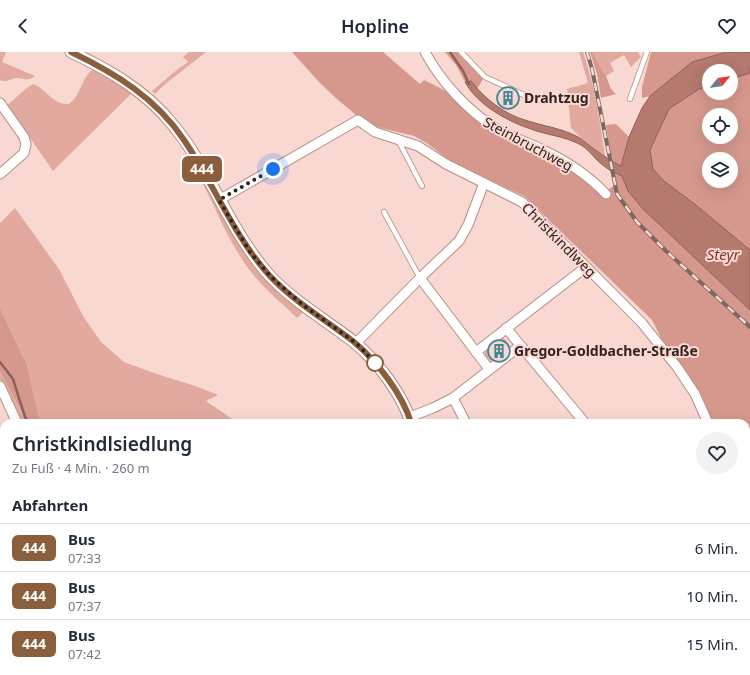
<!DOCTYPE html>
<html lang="de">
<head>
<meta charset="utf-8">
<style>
  :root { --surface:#fff; --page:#f2f2f3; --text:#1f2937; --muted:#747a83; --line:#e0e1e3 }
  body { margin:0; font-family:"Noto Sans",sans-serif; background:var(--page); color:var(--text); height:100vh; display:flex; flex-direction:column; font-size:15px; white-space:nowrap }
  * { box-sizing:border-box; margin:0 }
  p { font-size:13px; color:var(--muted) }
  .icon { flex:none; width:22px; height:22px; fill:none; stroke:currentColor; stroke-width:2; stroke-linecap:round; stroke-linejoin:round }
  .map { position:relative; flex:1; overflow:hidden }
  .details { position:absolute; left:0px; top:367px; width:750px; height:256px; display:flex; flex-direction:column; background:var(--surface); border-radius:12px 12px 0 0; box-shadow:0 4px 16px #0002 }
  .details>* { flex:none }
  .badge { padding:0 8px; border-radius:6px; font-size:14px; line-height:26px }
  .needle { width:26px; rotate:60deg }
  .fabs { position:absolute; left:702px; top:12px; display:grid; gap:8px }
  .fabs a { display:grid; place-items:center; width:36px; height:36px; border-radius:50%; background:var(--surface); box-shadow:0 4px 16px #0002; font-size:20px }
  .you { position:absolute; width:20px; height:20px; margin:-10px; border:3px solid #fff; border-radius:50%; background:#1a73e8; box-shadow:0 0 0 6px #1a73e833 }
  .map>.badge { position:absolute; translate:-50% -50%; box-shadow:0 0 0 2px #fff }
  h2 { padding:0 12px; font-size:15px; line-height:36px }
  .round { display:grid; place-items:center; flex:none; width:42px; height:42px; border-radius:21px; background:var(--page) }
  .head { display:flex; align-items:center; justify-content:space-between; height:68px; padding:0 12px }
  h1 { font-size:19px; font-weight:600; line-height:30px }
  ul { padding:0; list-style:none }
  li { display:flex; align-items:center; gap:12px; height:48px; padding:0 12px; border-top:1px solid var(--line) }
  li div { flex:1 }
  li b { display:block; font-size:15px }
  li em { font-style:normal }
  li .badge { min-width:44px; font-weight:700; text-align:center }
  header { display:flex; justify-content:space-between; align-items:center; height:52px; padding:0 12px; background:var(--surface); font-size:18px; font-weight:600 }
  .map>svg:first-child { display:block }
  .green { fill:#e2aa9f }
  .forest { fill:#d6988c; fill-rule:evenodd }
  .water { fill:#b5796e; stroke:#8e6057 }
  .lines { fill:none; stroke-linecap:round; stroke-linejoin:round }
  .stream { stroke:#8e6057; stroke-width:2.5 }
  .river { stroke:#b5796e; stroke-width:14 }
  .service-casing { stroke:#b58f87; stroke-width:6 }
  .minor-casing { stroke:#b58f87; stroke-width:11 }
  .tertiary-casing { stroke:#b58f87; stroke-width:13 }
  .service { stroke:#fff; stroke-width:4.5 }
  .minor { stroke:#fff; stroke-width:9 }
  .tertiary { stroke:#fff; stroke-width:11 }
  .rail-casing { stroke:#7e6864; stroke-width:4 }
  .rail { stroke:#f9d8d2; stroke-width:2.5; stroke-dasharray:8; stroke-linecap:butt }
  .line-casing { stroke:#fff; stroke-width:9 }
  .line { stroke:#8b5e3c; stroke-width:6 }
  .walk { stroke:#332421; stroke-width:4; stroke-dasharray:0 7.2 }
  .stop-dot { fill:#fff; stroke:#8b5e3c; stroke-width:2 }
  .labels { text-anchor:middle; stroke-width:4; stroke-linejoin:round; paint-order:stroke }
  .poi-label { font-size:14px; font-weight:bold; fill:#332421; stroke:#f9d8d2; text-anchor:start }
  .street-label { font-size:14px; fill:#332421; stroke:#f9d8d2 }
  .water-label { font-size:15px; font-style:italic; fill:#84382b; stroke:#f9d8d2 }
</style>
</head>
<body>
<header><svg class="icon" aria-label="back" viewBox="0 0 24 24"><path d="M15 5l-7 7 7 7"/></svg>Hopline<svg class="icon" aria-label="heart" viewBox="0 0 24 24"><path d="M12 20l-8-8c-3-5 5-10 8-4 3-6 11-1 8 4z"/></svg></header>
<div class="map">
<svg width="750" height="623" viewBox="0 0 750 623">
  <rect width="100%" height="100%" fill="#f9d8d2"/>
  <g class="green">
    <path d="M0,0H6L2,10L35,24C25,31 24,25 16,26C10,27 7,31 0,28Z"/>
    <path d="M189,0H206L164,33L155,42L152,39L178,17L188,10L183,5Z"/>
    <path d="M579,0H583C595,34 600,69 605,104L589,94L571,76L567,37L588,31Z"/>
    <path d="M592,0H638L641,5L631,15L624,3L610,11L614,19L606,24Z"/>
    <path d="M94,17H97L144,49L177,84L222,161L304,259L297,266C284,253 268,240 256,226C248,217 241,206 235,196C226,181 219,165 212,150C192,108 170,68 132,41L53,119L7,53C16,47 22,38 33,32C47,37 52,53 69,52C81,44 82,23 94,17Z"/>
    <path d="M15,156L59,217L83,264L101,290L124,310L154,321L198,335L218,343L206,349L238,371H40L27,313L0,256V171Z"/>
    <path d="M500,286H503L507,289L508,295L490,309L485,303V298Z"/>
    <path d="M0,320L28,371H21L0,327Z"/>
  </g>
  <g class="forest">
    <path d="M292,0H383L420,32L424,28L450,41L479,69L551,107V109L559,114L562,111L580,123L601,141L616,133L613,121L622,124L643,157L750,258V460L746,450V371H713L704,349L696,334L664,292L652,268L524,144L452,110L428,92L414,84L373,74L356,63L337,47L320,31Z"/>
    <path d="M445,0H457L483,27L477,37L471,29L465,30L456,13Z"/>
    <path d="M590,0H592L606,24L611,37L616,42L601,46L597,22Z"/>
    <path d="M651,0H727L692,10L650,44L642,46V35Z"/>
    <path d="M750,21V198L696,153L664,129L653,117L650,98L669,57L699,37L709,34V41H731V27ZM709,63H731V85H709ZM709,107H731V129H709Z"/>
    <path d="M616,72L629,85L621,115L611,109L606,73Z"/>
    <path d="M0,256L27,313L40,371H28L0,320Z"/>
  </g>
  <path class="water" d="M727,0H750L734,13L737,18L750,15V21L731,27V19H709V34L699,37L669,57L650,98L653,117L664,129L696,153L750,198V258L643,157L628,139L622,124C612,120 604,115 597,108C591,102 588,97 581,93C565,84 545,83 528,76C505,68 477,52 465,30L471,29C484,46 504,62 525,68C542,74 562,76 578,85C582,87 586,91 590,94C600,101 610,109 621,114L629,85L642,56L650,44L692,10Z"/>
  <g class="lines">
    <g class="stream">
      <path d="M450,0L463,19L469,32"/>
      <path d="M0,310L13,327L25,365L29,371"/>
      <path d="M384,619L388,623"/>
    </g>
    <path class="river" d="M716,19L750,8"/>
    <g class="service-casing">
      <g id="service">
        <path d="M461,0L485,25L526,44"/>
        <path d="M630,47L647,0"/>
        <path d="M398,88L422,134"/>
        <path d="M384,160L420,226"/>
      </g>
    </g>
    <g class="minor-casing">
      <g id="minor">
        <path d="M425,0C441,30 468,59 497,77C511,85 527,90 541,97C565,108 588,123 606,142"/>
        <path d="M0,51L24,85L26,92L24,101L0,122"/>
        <path d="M219,148L358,68L375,80L418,94L446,112L522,150L642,271L677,315L695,342L708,371"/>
        <path d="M420,226L489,317"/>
        <path d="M506,276L585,371"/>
        <path d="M356,291L420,226L459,189L468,173L484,131"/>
        <path d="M476,300L586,215"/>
        <path d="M0,334L17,371"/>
        <path d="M453,346L466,371"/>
        <path d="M410,365L433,356L453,346L520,294"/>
        <path d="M746,464L750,473"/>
        <path d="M746,524L750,523"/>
        <path d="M0,546L4,551"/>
        <path d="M146,619L156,623"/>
        <path d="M475,619L477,623"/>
        <path d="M536,619L539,623"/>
        <path d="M636,619L639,623"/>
        <path d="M721,619L723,623"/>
        <path d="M581,623L587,619"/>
      </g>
    </g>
    <g class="tertiary-casing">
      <g id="tertiary">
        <path d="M71,0C109,18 146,39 173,73C211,119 229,178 269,223C294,250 326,268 354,290C377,309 403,343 411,371"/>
        <path d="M346,619L347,623"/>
      </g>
    </g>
    <use href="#service" class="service"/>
    <use href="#minor" class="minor"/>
    <use href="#tertiary" class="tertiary"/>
    <g class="rail-casing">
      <path id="rail" d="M587,0L592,17L617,142L637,170L666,199L750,275"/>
    </g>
    <use href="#rail" class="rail"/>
  </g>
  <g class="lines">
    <g class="line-casing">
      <path id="line" d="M71,0C115,21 156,46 184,88C214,132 233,183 269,223C294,250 326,268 354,290C377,309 403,343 411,371"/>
    </g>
    <use href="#line" class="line"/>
    <path class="walk" d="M273,117L219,148L250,200L270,224L303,253L356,291L375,311"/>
  </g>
  <defs>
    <g id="building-ring" transform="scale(1.15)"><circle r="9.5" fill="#f9d8d2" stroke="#428794" stroke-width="1.5"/><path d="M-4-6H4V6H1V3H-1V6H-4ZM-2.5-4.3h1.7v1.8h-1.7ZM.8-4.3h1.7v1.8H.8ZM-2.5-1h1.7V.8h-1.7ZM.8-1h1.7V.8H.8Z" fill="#428794"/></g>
  </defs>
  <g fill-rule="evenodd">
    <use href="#building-ring" x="508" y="46"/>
    <use href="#building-ring" x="499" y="299"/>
  </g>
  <circle class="stop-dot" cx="375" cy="311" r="8"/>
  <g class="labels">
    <g class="poi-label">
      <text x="524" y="51">Drahtzug</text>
      <text x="514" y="304">Gregor-Goldbacher-Straße</text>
    </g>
    <g class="street-label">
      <text transform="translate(528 92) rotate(28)" y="5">Steinbruchweg</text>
      <text transform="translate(559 188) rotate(45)" y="5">Christkindlweg</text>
    </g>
    <g class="water-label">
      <text x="723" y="208">Steyr</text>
    </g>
  </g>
</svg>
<div class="fabs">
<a><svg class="needle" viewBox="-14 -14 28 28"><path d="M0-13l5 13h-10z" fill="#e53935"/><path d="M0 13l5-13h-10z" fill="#747a83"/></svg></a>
<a><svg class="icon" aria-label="locate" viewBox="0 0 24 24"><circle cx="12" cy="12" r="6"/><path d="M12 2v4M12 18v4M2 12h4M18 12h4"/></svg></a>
<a><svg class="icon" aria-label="layers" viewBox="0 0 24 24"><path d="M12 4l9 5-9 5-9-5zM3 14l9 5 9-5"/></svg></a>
</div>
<div class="you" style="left:273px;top:117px"></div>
<b class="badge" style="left:202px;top:117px;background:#8b5e3c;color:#fff">444</b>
<section class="details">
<div class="head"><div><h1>Christkindlsiedlung</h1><p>Zu Fuß · 4 Min. · 260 m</p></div><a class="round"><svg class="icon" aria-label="heart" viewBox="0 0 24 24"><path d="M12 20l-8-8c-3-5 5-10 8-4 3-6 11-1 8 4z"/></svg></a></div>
<h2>Abfahrten</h2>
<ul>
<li><span class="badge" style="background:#8b5e3c;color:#fff">444</span><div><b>Bus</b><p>07:33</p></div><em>6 Min.</em></li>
<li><span class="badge" style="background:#8b5e3c;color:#fff">444</span><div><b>Bus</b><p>07:37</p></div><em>10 Min.</em></li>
<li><span class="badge" style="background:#8b5e3c;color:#fff">444</span><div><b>Bus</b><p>07:42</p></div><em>15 Min.</em></li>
</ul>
</section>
</div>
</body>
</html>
